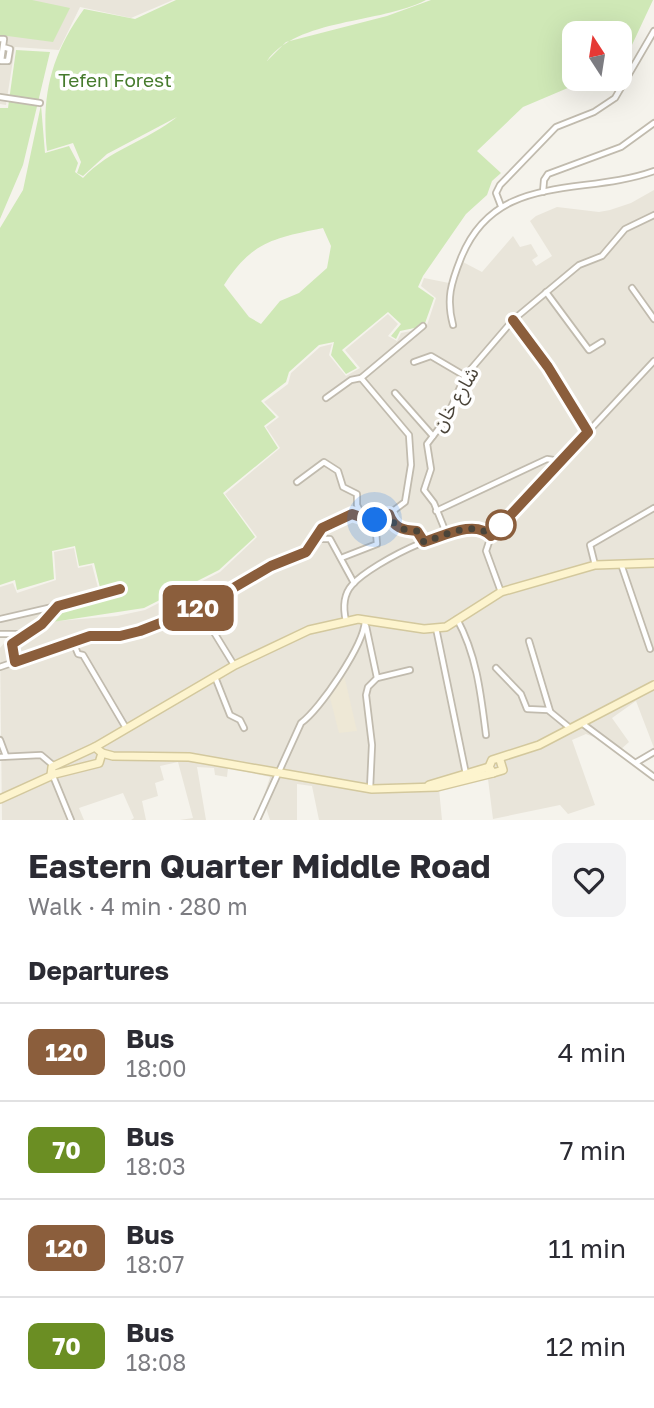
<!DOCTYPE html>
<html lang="en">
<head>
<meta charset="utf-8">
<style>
  :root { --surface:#fff; --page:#f2f2f3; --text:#2b2b33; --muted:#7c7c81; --line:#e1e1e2 }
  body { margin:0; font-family:"Golos Text","Noto Sans Arabic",sans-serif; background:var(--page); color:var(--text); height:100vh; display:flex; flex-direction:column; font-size:26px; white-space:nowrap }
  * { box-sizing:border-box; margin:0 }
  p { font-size:23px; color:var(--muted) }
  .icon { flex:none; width:38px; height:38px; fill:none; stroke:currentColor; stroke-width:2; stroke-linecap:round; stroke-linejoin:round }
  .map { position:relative; height:820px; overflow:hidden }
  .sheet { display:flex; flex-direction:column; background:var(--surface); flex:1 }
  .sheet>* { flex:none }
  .badge { padding:0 14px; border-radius:10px; font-size:24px; line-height:46px }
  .needle { width:46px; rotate:348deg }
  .fabs { position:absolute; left:562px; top:21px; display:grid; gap:14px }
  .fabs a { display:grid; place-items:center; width:70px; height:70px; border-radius:14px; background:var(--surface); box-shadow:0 7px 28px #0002; font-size:35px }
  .you { position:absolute; width:35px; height:35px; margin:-18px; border:5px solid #fff; border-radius:50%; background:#1a73e8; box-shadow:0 0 0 10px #1a73e833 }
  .map>.badge { position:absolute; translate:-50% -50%; box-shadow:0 0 0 4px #fff }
  h2 { padding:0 28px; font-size:26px; line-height:63px }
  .round { display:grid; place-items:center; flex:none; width:74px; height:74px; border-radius:14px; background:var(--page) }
  .headline { display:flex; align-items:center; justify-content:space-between; height:119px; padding:0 28px }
  h1 { font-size:33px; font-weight:700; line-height:52px }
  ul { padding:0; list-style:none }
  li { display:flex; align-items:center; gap:21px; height:98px; padding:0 28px; border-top:2px solid var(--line) }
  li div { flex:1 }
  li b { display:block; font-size:26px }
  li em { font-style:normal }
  li .badge { min-width:77px; font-weight:700; text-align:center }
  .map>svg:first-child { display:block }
  .residential { fill:#e9e5da }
  .education { fill:#eee8d6 }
  .green { fill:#cfe8b6; fill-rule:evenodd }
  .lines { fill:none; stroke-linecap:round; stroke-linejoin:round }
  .street-casing { stroke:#c1bbae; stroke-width:8 }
  .secondary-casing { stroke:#d3c89d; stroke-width:10 }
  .street { stroke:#fff; stroke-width:4.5 }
  .secondary { stroke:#fdf4ce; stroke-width:7 }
  .line-casing { stroke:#fff; stroke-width:16 }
  .line { stroke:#8b5e3c; stroke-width:10 }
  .walk { stroke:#4a4439; stroke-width:7; stroke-dasharray:0 12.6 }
  .stop-dot { fill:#fff; stroke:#8b5e3c; stroke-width:3.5 }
  .labels { text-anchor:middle; stroke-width:7; stroke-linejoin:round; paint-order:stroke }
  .park-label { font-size:19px; fill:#467b2d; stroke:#fff }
  .street-label { font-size:19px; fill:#4a4439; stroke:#fff }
</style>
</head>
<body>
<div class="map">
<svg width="654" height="820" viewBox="0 0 654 820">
  <rect width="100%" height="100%" fill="#f5f3ec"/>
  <g class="residential">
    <path d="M0,0H173L131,18L80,7L59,50L15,47L6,105L0,104Z"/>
    <path d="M654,190V748L636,701L612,718L629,742L619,751L612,744L586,734L572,740L595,805L568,814L560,805L493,819L488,779L439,789L442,820H319L312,786L297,784V820H270L263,799L270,777L228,768L227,777L215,775L214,768L197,767L206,820H180L193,818L178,762L160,766L164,780L155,783L158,796L142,801L146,820H131L134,818L123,793L79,808L84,820H2L0,648L10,636L0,635V587L13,583L17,593L56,580L54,552L74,548L78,568L92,565L100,595L58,608L40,627L57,621L117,616L145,610L220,572L257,537L225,494L280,448L266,427L279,417L264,402L288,384L291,373L320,347L332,344L329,355L346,376L360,368L345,350L388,314L398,324L388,336L397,341L401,333L426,328L436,298L421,286L424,278L449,283L461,261L482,272L513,236L520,247L531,244L538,256L532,260L536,266L552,256L530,221L536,216L557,207L599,212L610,210L631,203Z"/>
  </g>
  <path class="education" d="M344,675L357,731L339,733L329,694Z"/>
  <g class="green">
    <path d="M0,0H32L70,8L53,42L0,35Z"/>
    <path d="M176,0H426C380,24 297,18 267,61L286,42L387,16L431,0H653L631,47L620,55V33H574V79H589L523,107L477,151L501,173L492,181L487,195L466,214L423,276L418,287L434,298L424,326L400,331L396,339L391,336L401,324L388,312L342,350L357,368L346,374L331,355L334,342L319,345L289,372L286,382L261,401L276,417L264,426L278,448L223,493L255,537L219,570L144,608L46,623L59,610L102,596L94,563L79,566L75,546L52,551L54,579L17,590L15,580L0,585V228L23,190L41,105L45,153L69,146L78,163L75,172L83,178C110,149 147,141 177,117L107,154L83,176L77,173L81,162L73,143L47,151C41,95 51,55 84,9L135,19ZM323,228L331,246L327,268L299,293L280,301L261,324L249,317L224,285C252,241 275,238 323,228Z"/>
    <path d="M16,50L50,52L23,165L0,219V108H8Z"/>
  </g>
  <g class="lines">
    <g class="street-casing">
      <g id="street">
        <path d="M0,39H4L1,61H8L10,49L3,47"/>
        <path d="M0,97L40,103"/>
        <path d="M543,192L544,180L548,174L621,147L654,123"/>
        <path d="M501,206L496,193L500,185L556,127L594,112L615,98L654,31"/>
        <path d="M632,288L654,319"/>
        <path d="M546,292L589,350L602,342"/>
        <path d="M513,320L548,367L588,432"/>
        <path d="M453,325C446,299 451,283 461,258C496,171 581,197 654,171"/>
        <path d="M414,362L431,356L465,376"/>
        <path d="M361,378L423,326"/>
        <path d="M395,393L433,436"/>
        <path d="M326,398L351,380L361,378L409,435L411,465L405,502L389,514"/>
        <path d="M297,482L324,462L338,471L343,487L357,494V505L363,517"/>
        <path d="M436,511L547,459L560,461"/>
        <path d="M447,535L434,503L424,490L431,469L427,444L446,419L465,376L513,320L579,265L602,256L625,229L654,215"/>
        <path d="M316,539H330L354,583"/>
        <path d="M341,558L377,544L375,520"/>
        <path d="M621,564L650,649"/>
        <path d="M595,565L590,545L654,508"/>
        <path d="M501,592L486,551L491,536L654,361"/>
        <path d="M199,608L234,665"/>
        <path d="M0,619L57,606"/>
        <path d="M457,619C477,656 481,695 486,735"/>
        <path d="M346,621C343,608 343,595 352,585C371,563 469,512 491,536"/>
        <path d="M366,626L377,678L368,687L366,695L372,745L370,789"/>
        <path d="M436,628L466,774"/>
        <path d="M0,634H24"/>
        <path d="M529,641L550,711"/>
        <path d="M73,642L78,654L83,655L126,728"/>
        <path d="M15,662L12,644L42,624L58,606L120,589"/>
        <path d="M0,667L90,636H120L140,631L199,608L271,566L306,552L322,528L352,514L372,521L389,514C394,528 402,530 417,532L424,542"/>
        <path d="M496,668L521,694L527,709L548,710L570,728"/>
        <path d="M215,677L230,715L240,720L244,728"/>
        <path d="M377,678L410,670"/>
        <path d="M583,724L654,777"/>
        <path d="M0,740L6,756"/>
        <path d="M0,757L41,755L54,766"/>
        <path d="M637,762L654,752"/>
        <path d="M53,776L71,820"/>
        <path d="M257,820L301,723C320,709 364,645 365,621"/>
      </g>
    </g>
    <g class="secondary-casing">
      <g id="secondary">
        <path d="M95,747L235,665L309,630L358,619L424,629L446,627L501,592L595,565L654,563"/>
        <path d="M95,747L102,753L99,763L51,775L52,767Z"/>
        <path d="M102,753L113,756L189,757L372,789L437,787L493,773"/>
        <path d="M500,760L503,770L493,773L489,767L492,760L539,745L654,685"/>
        <path d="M429,785L489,767"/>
        <path d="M0,799L53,775"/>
      </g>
    </g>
    <use href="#street" class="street"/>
    <use href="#secondary" class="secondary"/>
  </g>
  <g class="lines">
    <g class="line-casing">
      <path id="line" d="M120,589L58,606L42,624L12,644L15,662L90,636H120L140,631L199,608L271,566L306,552L322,528L352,514L372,521L389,514C394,528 402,530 417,531L424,542C444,536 475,519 491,536L588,432L548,367L513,320"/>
    </g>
    <use href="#line" class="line"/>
    <path class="walk" d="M375,520L389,514C394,528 402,530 417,531L424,542C444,536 475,519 491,536L505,520L501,525"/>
  </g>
  <circle class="stop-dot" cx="501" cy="525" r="14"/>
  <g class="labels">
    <g class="park-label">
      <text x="115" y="87">Tefen Forest</text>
    </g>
    <g class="street-label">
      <text transform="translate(455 399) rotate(-59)" y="7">شارع خان</text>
    </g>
  </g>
</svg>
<div class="fabs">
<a><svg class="needle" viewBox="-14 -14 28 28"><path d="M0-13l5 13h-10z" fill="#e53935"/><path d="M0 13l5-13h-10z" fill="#7c7c81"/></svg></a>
</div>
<div class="you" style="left:375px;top:520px"></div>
<b class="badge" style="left:198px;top:608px;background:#8b5e3c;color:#fff">120</b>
</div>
<section class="sheet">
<div class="headline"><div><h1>Eastern Quarter Middle Road</h1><p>Walk · 4 min · 280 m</p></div><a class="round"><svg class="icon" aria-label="heart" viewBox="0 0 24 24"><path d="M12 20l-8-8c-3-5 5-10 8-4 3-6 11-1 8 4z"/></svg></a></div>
<h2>Departures</h2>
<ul>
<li><span class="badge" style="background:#8b5e3c;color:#fff">120</span><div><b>Bus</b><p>18:00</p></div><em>4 min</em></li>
<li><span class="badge" style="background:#6b8e23;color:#fff">70</span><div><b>Bus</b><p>18:03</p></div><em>7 min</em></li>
<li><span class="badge" style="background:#8b5e3c;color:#fff">120</span><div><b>Bus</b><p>18:07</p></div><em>11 min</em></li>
<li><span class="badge" style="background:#6b8e23;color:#fff">70</span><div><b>Bus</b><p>18:08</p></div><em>12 min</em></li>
</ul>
</section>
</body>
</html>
